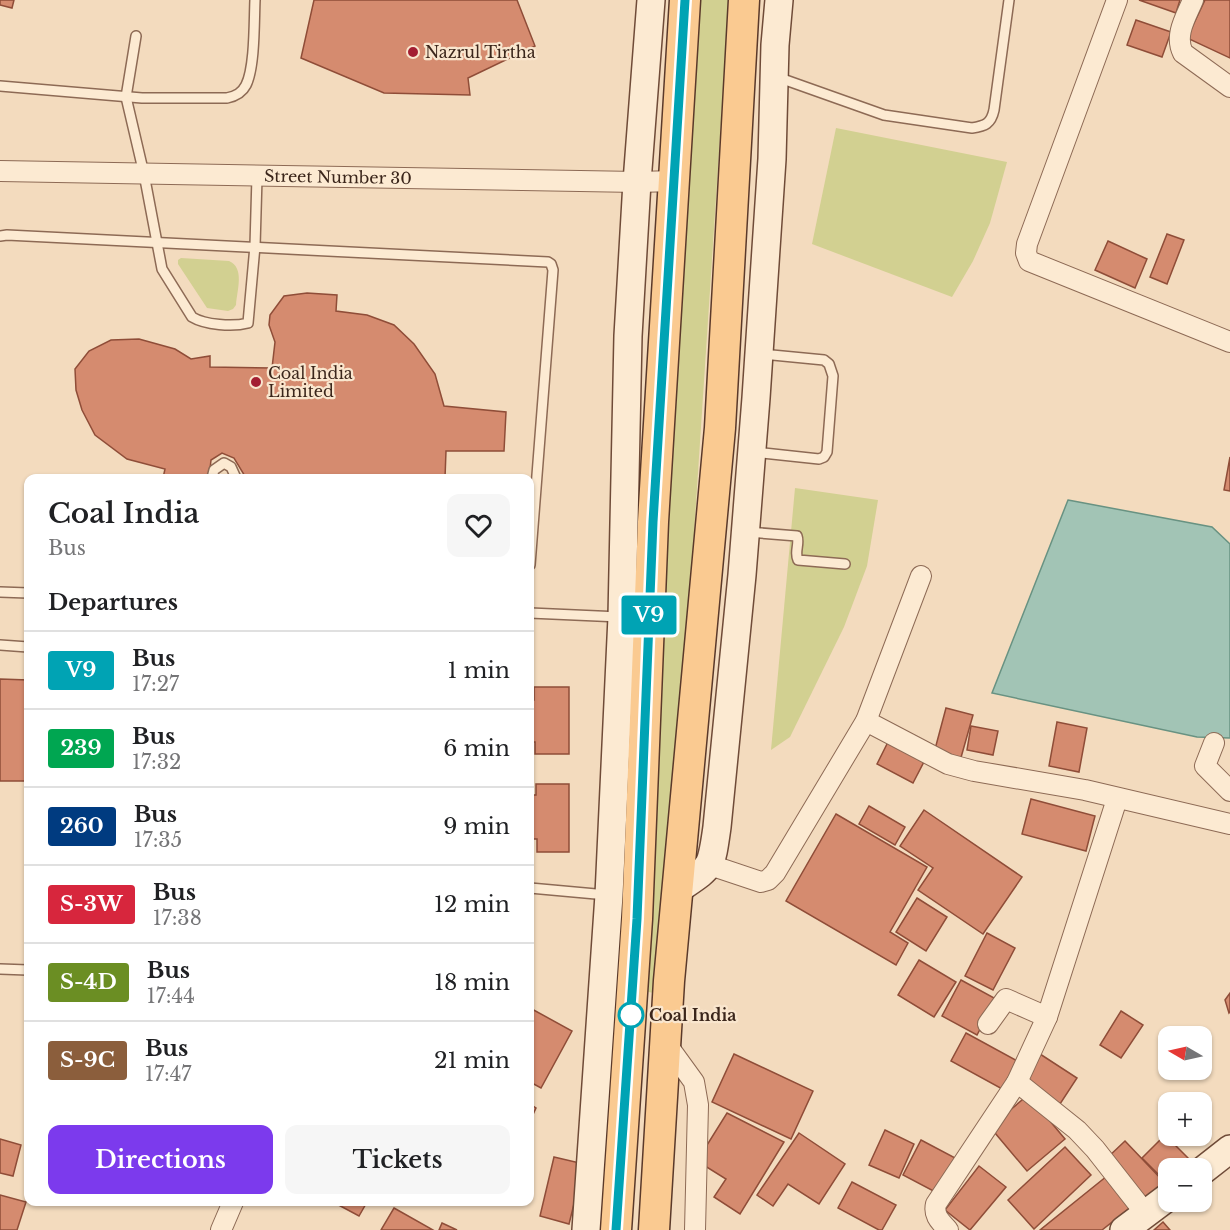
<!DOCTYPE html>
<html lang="en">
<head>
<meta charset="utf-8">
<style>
  :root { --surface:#fff; --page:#f6f6f6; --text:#202124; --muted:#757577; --line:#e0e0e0; --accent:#7c3aed }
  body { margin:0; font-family:"Libre Baskerville",serif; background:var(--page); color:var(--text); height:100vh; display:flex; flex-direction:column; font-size:22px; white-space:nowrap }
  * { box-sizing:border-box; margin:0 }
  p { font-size:20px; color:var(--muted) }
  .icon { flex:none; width:33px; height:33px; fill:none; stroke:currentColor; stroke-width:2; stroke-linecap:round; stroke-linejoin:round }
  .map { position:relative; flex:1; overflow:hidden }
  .drawer { position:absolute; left:24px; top:474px; width:510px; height:732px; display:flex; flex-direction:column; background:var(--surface); border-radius:12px; box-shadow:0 2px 4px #0004 }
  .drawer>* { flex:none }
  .badge { padding:0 12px; border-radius:4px; font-size:21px; line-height:39px }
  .needle { width:39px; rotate:279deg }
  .controls { position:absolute; left:1158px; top:1026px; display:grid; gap:12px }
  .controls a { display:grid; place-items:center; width:54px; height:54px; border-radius:12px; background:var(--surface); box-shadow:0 2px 4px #0004; font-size:30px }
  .map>.badge { position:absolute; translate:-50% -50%; box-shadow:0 0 0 3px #fff }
  h2 { padding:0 24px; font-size:22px; line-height:54px }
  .round { display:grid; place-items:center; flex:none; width:63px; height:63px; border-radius:12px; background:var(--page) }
  .headline { display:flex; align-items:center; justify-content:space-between; height:102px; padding:0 24px }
  h1 { font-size:28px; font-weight:600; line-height:45px }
  .primary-button { display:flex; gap:12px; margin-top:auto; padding:12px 24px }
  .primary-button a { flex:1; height:69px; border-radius:12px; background:var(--accent); color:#fff; font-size:24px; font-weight:600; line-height:69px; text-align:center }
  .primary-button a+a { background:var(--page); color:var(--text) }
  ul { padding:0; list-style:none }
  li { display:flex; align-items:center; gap:18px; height:78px; padding:0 24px; border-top:2px solid var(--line) }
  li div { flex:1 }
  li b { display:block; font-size:22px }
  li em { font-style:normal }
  li .badge { min-width:66px; font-weight:700; text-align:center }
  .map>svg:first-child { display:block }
  .green { fill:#d2d091 }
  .water { fill:#a2c4b5; stroke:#689282; stroke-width:1.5 }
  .building { fill:#d58b6f; stroke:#8f4d38; stroke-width:1.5 }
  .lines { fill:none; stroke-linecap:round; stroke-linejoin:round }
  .lane-casing { stroke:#8d6a55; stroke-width:12 }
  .street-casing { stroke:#8d6a55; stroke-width:22 }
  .secondary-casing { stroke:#6f4b38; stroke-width:30 }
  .primary-casing { stroke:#5a392a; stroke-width:33 }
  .lane { stroke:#fcead2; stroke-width:9 }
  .street { stroke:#fcead2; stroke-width:20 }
  .secondary { stroke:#fcead2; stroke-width:27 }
  .primary { stroke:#faca91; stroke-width:30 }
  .line-casing { stroke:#fff; stroke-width:14 }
  .line { stroke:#00a3b4; stroke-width:9 }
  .poi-dot { fill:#a31e32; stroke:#f9e6ce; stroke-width:2 }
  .stop-dot { fill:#fff; stroke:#00a3b4; stroke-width:3 }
  .labels { text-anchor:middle; stroke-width:4.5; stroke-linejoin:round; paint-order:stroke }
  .poi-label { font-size:16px; fill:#3b261b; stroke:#f9e6ce; text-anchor:start }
  .street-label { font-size:16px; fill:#3b261b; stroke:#f9e6ce }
  .stop-label { font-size:16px; font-weight:bold; fill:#3b261b; stroke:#f9e6ce; text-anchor:start }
</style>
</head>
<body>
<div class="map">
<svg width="1230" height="1230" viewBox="0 0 1230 1230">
  <rect width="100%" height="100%" fill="#f3dbbe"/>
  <g class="green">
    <path d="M700,0H729L693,549L670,829L654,993L643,991L666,548Z"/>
    <path d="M836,128L1007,162L990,223L973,261L952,297L812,244Z"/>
    <path d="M181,258L229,261C245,268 237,290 236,305L233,309L228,311L207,308L178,264V260Z"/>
    <path d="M795,488L878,500L867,566L844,627L790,737L771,750Z"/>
  </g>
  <path class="water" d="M1068,500L1212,527L1230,544V738L1197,737L992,693Z"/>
  <g class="building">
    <path d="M0,0H14L12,8L0,5Z"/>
    <path d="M314,0H517L535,46L468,78L470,95L384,93L301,58Z"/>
    <path d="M1139,0H1180L1176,13Z"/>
    <path d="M1205,0H1230V58L1187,38Z"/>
    <path d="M1136,20L1171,32L1162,57L1127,45Z"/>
    <path d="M1167,234L1184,240L1167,284L1150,277Z"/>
    <path d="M1108,241L1147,259L1135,288L1095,270Z"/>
    <path d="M307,293L337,295L336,311L367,315L394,325L414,344L435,374L444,406L506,412L504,451H446L445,478H246L234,458L222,453L211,460L209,478H163L165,469L127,459L95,435L82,410L76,390L75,369L89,351L111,340L139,339L175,349L191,359L210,356V367L272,368L275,342L269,325L270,315L284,296Z"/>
    <path d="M1230,457V491L1224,490Z"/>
    <path d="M0,679L28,680V781H0Z"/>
    <path d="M534,687H569V754H535V742H530V700H534Z"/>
    <path d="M946,708L973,715L960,761L934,753Z"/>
    <path d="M1057,722L1087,728L1079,772L1049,766Z"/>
    <path d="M971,726L998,731L993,755L967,750Z"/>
    <path d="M891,736L927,756L913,783L877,764Z"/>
    <path d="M536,784H569V852H537V839H530V795H536Z"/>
    <path d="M1031,799L1095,816L1086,851L1022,834Z"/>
    <path d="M869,806L905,827L895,845L859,824Z"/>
    <path d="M924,810L1022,877L983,934L918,890L933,868L900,846Z"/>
    <path d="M836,814L927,867L890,932L908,943L896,965L786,901Z"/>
    <path d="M917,898L947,917L926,951L896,932Z"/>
    <path d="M987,933L1015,948L993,990L965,976Z"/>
    <path d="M919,960L956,982L934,1017L898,995Z"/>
    <path d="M961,980L996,999L977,1035L942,1016Z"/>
    <path d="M1230,993V1012L1229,1013L1225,1000Z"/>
    <path d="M530,1008L572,1031L541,1088L530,1082Z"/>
    <path d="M1121,1011L1143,1025L1121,1058L1100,1045Z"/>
    <path d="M966,1033L1019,1062L1004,1090L951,1061Z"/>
    <path d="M734,1054L813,1091L791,1139L712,1102Z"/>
    <path d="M1040,1054L1077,1078L1060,1104L1022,1080Z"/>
    <path d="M1028,1095L1065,1139L1027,1171L990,1127Z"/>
    <path d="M530,1104L536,1108L530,1121Z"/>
    <path d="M727,1113L784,1142L740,1214L714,1197L726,1179L697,1161Z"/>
    <path d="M885,1130L914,1144L899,1178L869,1165Z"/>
    <path d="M799,1133L845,1164L819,1204L788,1184L773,1206L757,1195Z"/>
    <path d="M1165,1135L1192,1162L1186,1168H1168V1184L1142,1158Z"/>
    <path d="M0,1139L21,1145L13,1176L0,1173Z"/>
    <path d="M921,1140L959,1160L941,1195L903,1175Z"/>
    <path d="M1125,1141L1165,1183L1146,1202L1106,1159Z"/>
    <path d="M1065,1147L1091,1175L1034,1229L1008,1200Z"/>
    <path d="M554,1157L584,1164L569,1224L540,1216Z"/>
    <path d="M979,1166L1006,1187L970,1230L945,1210Z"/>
    <path d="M1107,1176L1131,1207L1102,1230H1040Z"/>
    <path d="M852,1182L896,1205L882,1230H879L838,1208Z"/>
    <path d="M0,1195L26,1202L17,1230H0Z"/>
    <path d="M333,1202H367L359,1216Z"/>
    <path d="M394,1208L433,1230H381Z"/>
    <path d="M1163,1222L1170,1230H1154Z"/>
    <path d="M442,1223L457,1230H439Z"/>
  </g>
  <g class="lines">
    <g class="lane-casing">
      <g id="lane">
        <path d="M136,36L126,97L144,174L162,269L192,317C205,325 233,327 248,323L255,246L257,177"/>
        <path d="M777,77L884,115L972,128C985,126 991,124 994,110L1009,0"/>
        <path d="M0,86L142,98H227C236,96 242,93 246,85C255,67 254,22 255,0"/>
        <path d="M0,236L7,235L548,262L551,264L553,270L530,565"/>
        <path d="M754,452L819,459L824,457L827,452L833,376L829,364L824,360L761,354"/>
        <path d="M212,478L214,470L224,463L231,467L236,478"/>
        <path d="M748,532L797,536C800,544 794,552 798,560L845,564"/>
        <path d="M0,592L28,593"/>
        <path d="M530,613L620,617"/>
        <path d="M0,645L28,647"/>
        <path d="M530,888L607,895"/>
        <path d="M0,969L28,970"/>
      </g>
    </g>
    <g class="street-casing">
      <g id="street">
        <path d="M1117,0L1027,244L1026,253L1029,261L1230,342"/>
        <path d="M1193,0C1186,17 1174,35 1183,53L1230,87"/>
        <path id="s1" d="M0,171L637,182L675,181"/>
        <path d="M866,721L921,576"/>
        <path d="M1214,743L1205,766L1230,791"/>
        <path d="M710,865L761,882L768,880L775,873L866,721L948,764L974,771L1085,790L1230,824"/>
        <path d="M988,1024L1006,999L1047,1017"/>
        <path d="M665,1042L694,1082L698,1105L695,1230"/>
        <path d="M1017,1082L1077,1130L1095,1149L1146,1214"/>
        <path d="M221,1230L233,1202"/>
        <path d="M948,1230C941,1222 933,1216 936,1204L1017,1082L1047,1017L1117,799"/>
      </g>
    </g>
    <g class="secondary-casing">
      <g id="secondary">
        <path d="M677,890C712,866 711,870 717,827L742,575L756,398L772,159L775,45L779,0"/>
        <path d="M1202,1171L1230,1149"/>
        <path d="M586,1230L609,895L622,617L628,336L637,182L651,0"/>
        <path d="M1124,1230L1168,1197"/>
      </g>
    </g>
    <g class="primary-casing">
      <g id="primary">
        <path d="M616,1230L637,919L653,522L685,0"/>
        <path d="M654,1230L669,981L720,428L744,0"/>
      </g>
    </g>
    <use href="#lane" class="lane"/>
    <use href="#street" class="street"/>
    <use href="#secondary" class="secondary"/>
    <use href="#primary" class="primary"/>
  </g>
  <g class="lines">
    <g class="line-casing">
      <path id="line" d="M616,1230L637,919L653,522L685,0"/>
    </g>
    <use href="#line" class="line"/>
  </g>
  <g class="poi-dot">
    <circle cx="413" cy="52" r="6"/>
    <circle cx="256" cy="382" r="6"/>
  </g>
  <circle class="stop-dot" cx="631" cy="1015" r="12"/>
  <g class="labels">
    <g class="poi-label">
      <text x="425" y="58">Nazrul Tirtha</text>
      <text x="268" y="379">Coal India<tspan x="268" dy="18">Limited</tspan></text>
    </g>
    <g class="street-label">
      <text dy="6" stroke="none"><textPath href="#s1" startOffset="338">Street Number 30</textPath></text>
    </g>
    <g class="stop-label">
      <text x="649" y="1021">Coal India</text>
    </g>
  </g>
</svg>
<div class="controls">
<a><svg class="needle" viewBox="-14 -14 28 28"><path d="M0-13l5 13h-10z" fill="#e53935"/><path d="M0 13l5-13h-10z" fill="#757577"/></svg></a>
<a>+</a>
<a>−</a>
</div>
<b class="badge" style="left:649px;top:615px;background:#00a3b4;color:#fff">V9</b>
<section class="drawer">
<div class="headline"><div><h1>Coal India</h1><p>Bus</p></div><a class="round"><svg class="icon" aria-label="heart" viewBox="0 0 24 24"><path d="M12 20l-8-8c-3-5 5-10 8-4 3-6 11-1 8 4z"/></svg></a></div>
<h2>Departures</h2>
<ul>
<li><span class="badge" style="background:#00a3b4;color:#fff">V9</span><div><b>Bus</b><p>17:27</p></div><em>1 min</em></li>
<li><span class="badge" style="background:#00a651;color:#fff">239</span><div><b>Bus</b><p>17:32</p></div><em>6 min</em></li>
<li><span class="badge" style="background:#003b80;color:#fff">260</span><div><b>Bus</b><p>17:35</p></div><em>9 min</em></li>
<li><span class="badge" style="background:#d7263d;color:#fff">S-3W</span><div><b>Bus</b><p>17:38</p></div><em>12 min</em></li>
<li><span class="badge" style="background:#6b8e23;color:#fff">S-4D</span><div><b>Bus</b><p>17:44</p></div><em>18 min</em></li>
<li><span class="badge" style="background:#8b5e3c;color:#fff">S-9C</span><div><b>Bus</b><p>17:47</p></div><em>21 min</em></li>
</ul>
<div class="primary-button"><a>Directions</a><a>Tickets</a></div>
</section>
</div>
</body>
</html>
